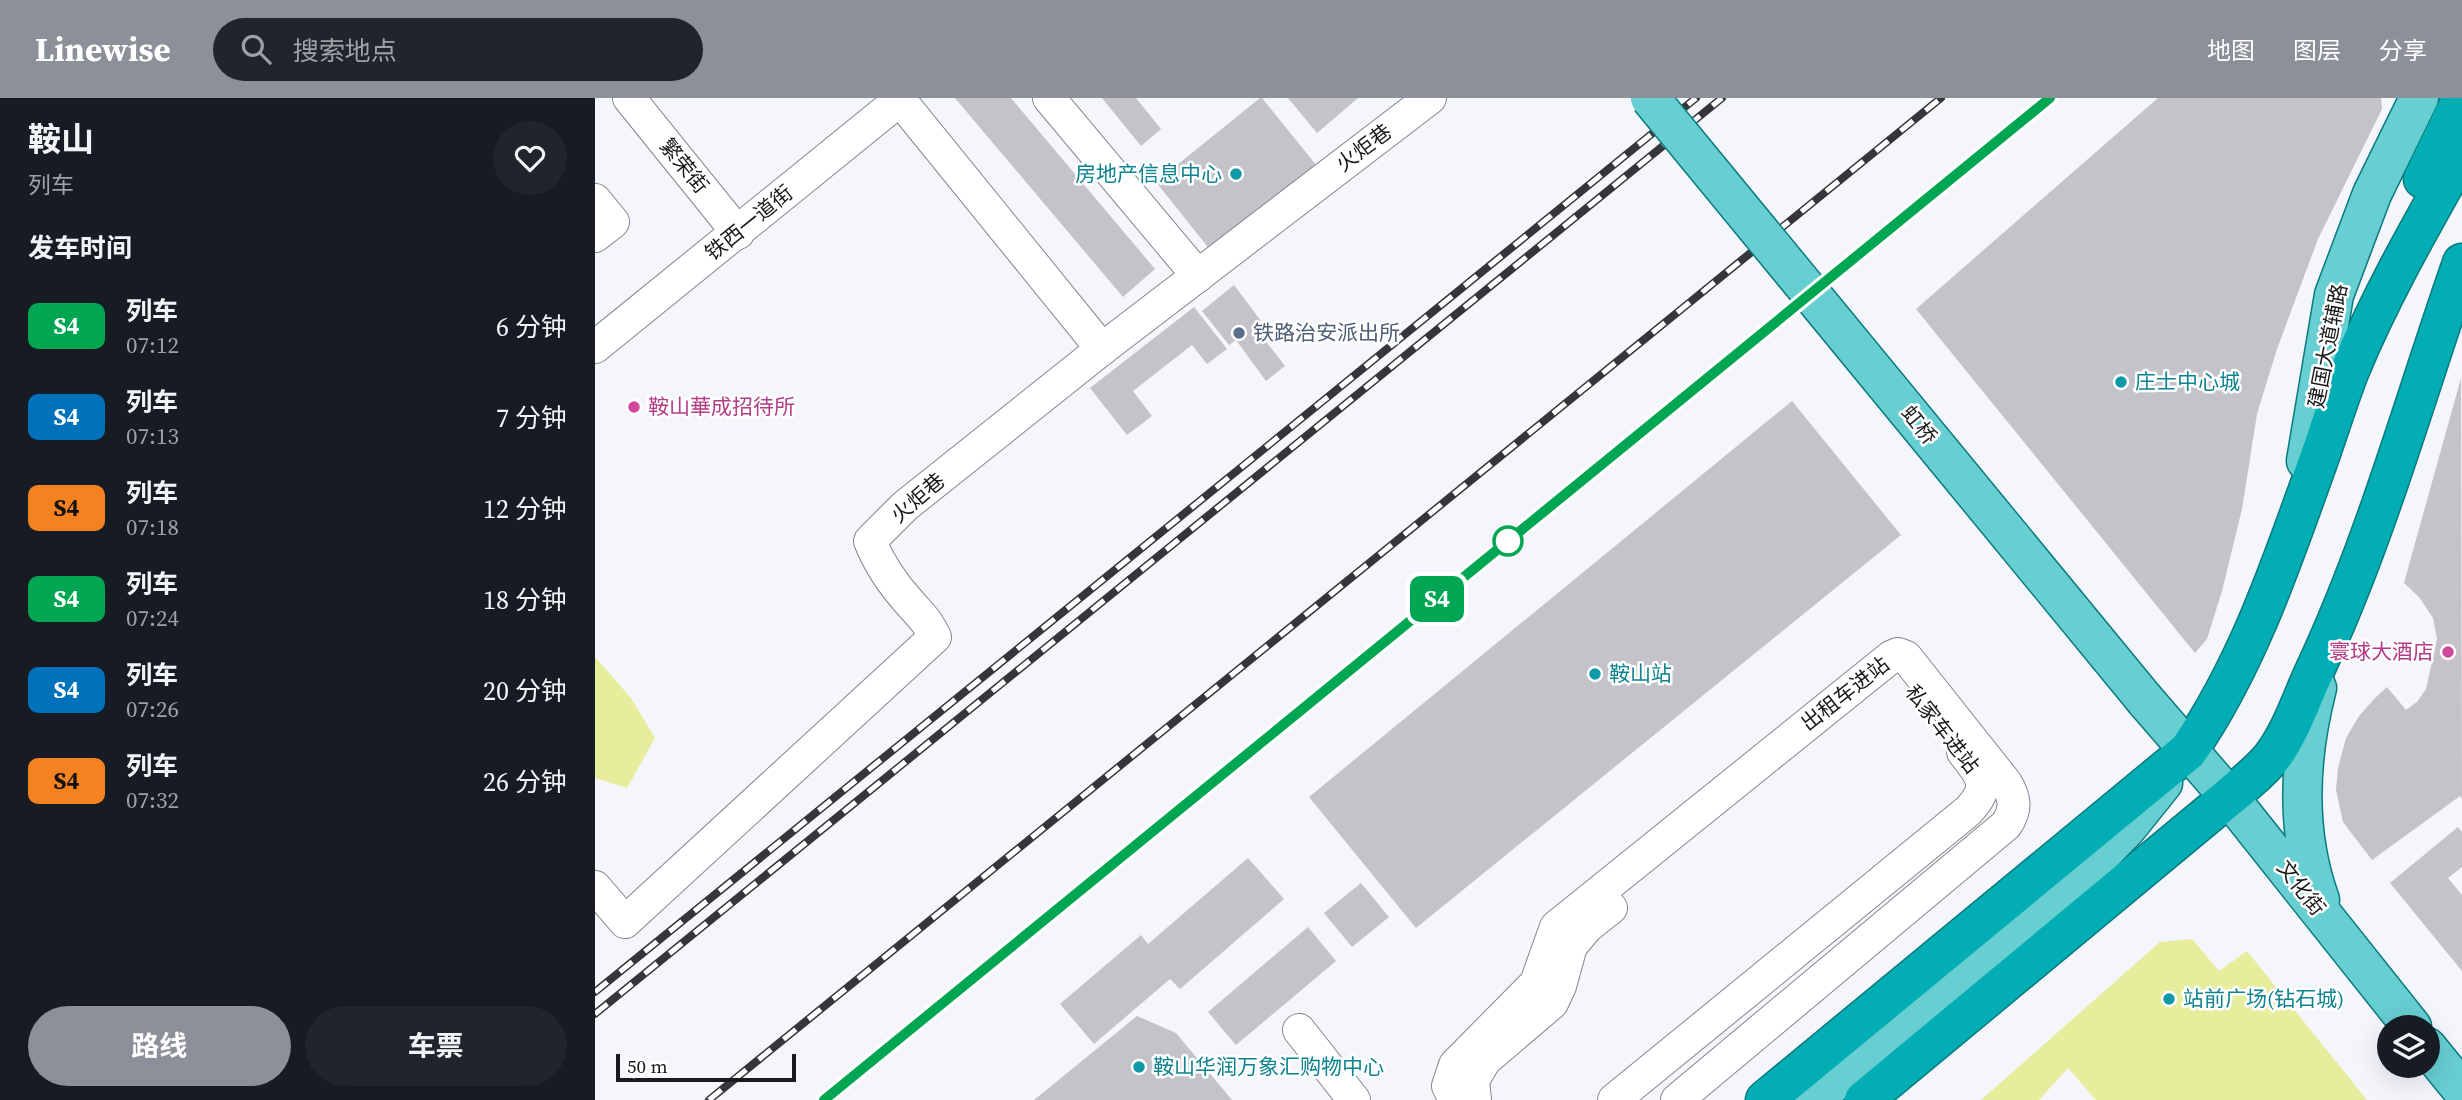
<!DOCTYPE html>
<html lang="zh">
<head>
<meta charset="utf-8">
<style>
  :root { --surface:#171b24; --page:#20242c; --text:#f1f3f6; --muted:#9ea1a6; --accent:#8c9099 }
  body { margin:0; font-family:"Source Serif 4","Noto Sans SC",serif; background:var(--page); color:var(--text); height:100vh; display:flex; flex-direction:column; font-size:26px; white-space:nowrap }
  * { box-sizing:border-box; margin:0 }
  p { font-size:23px; color:var(--muted) }
  .icon { flex:none; width:38px; height:38px; fill:none; stroke:currentColor; stroke-width:2; stroke-linecap:round; stroke-linejoin:round }
  .map { position:relative; flex:1; overflow:hidden }
  .panel { display:flex; flex-direction:column; background:var(--surface); width:595px }
  .panel>* { flex:none }
  .badge { padding:0 14px; border-radius:10px; font-size:24px; line-height:46px }
  .tools { position:absolute; left:1782px; top:917px; display:grid; gap:14px }
  .tools a { display:grid; place-items:center; width:63px; height:63px; border-radius:50%; background:var(--surface); box-shadow:0 7px 28px #0002; font-size:35px }
  .scale { position:absolute; left:21px; bottom:18px; width:180px; box-sizing:border-box; padding-left:7px; border:4px solid #191a1c; border-top:0; font-size:19px; line-height:24px; white-space:nowrap; color:#191a1c; -webkit-text-stroke:5px #fff; paint-order:stroke }
  .map>.badge { position:absolute; translate:-50% -50%; box-shadow:0 0 0 4px #fff }
  h2 { padding:0 28px; font-size:26px; line-height:63px }
  .round { display:grid; place-items:center; flex:none; width:74px; height:74px; border-radius:37px; background:var(--page) }
  .headline { display:flex; align-items:center; justify-content:space-between; height:119px; padding:0 28px }
  h1 { font-size:33px; font-weight:700; line-height:52px }
  .primary-button { display:flex; gap:14px; margin-top:auto; padding:14px 28px }
  .primary-button a { flex:1; height:80px; border-radius:42px; background:var(--accent); color:#fff; font-size:28px; font-weight:700; line-height:80px; text-align:center }
  .primary-button a+a { background:var(--page); color:var(--text) }
  ul { padding:0; list-style:none }
  li { display:flex; align-items:center; gap:21px; height:91px; padding:0 28px }
  li div { flex:1 }
  li b { display:block; font-size:26px }
  li em { font-style:normal }
  li .badge { min-width:77px; font-weight:700; text-align:center }
  header { display:flex; align-items:center; gap:42px; box-sizing:border-box; height:98px; padding:0 35px; background:var(--accent); color:#fff }
  header strong { font-size:33px }
  nav { display:flex; gap:38px; margin-inline-start:auto; font-size:24px }
  .search { width:490px; height:63px; background:var(--page); display:flex; align-items:center; gap:18px; box-sizing:border-box; padding:0 24px; border-radius:38px; color:var(--muted); font-size:26px }
  main { display:flex; flex:1; min-height:0 }
  .map>svg:first-child { display:block }
  .green { fill:#e6ee9d }
  .building { fill:#c3c3c9 }
  .lines { fill:none; stroke-linecap:round; stroke-linejoin:round }
  .minor-casing { stroke:#85868c; stroke-width:34 }
  .major-casing { stroke:#0a7a7f; stroke-width:41 }
  .highway-casing { stroke:#0a7a7f; stroke-width:41 }
  .minor { stroke:#fff; stroke-width:32 }
  .major { stroke:#67ced2; stroke-width:38 }
  .highway { stroke:#02adb4; stroke-width:38 }
  .rail-casing { stroke:#353639; stroke-width:8 }
  .rail { stroke:#fff; stroke-width:5; stroke-dasharray:16; stroke-linecap:butt }
  .major-bridge-casing { stroke:#0a7a7f; stroke-width:41; stroke-linecap:butt }
  .major-bridge { stroke:#67ced2; stroke-width:38 }
  .line-casing { stroke:#fff; stroke-width:16 }
  .line { stroke:#00a651; stroke-width:10 }
  .culture-dot { fill:#0f9aa8; stroke:#fff; stroke-width:2.5 }
  .service-dot { fill:#5c6f8a; stroke:#fff; stroke-width:2.5 }
  .hotel-dot { fill:#d1479c; stroke:#fff; stroke-width:2.5 }
  .stop-dot { fill:#fff; stroke:#00a651; stroke-width:3.5 }
  .labels { text-anchor:middle; stroke-width:5; stroke-linejoin:round; paint-order:stroke }
  .street-label { font-size:21px; fill:#191a1c; stroke:#fff }
  .culture-label { font-size:21px; fill:#0d838f; stroke:#fff; text-anchor:start }
  .service-label { font-size:21px; fill:#4e5e75; stroke:#fff; text-anchor:start }
  .hotel-label { font-size:21px; fill:#b23c85; stroke:#fff; text-anchor:start }
</style>
</head>
<body>
<header>
<strong>Linewise</strong>
<div class="search"><svg class="icon" aria-label="search" viewBox="0 0 24 24"><circle cx="10" cy="10" r="6"/><path d="M15 15l6 6"/></svg>搜索地点</div>
<nav><a>地图</a><a>图层</a><a>分享</a></nav>
</header>
<main>
<section class="panel">
<div class="headline"><div><h1>鞍山</h1><p>列车</p></div><a class="round"><svg class="icon" aria-label="heart" viewBox="0 0 24 24"><path d="M12 20l-8-8c-3-5 5-10 8-4 3-6 11-1 8 4z"/></svg></a></div>
<h2>发车时间</h2>
<ul>
<li><span class="badge" style="background:#00a651;color:#fff">S4</span><div><b>列车</b><p>07:12</p></div><em>6 分钟</em></li>
<li><span class="badge" style="background:#0072bc;color:#fff">S4</span><div><b>列车</b><p>07:13</p></div><em>7 分钟</em></li>
<li><span class="badge" style="background:#f58220;color:#111">S4</span><div><b>列车</b><p>07:18</p></div><em>12 分钟</em></li>
<li><span class="badge" style="background:#00a651;color:#fff">S4</span><div><b>列车</b><p>07:24</p></div><em>18 分钟</em></li>
<li><span class="badge" style="background:#0072bc;color:#fff">S4</span><div><b>列车</b><p>07:26</p></div><em>20 分钟</em></li>
<li><span class="badge" style="background:#f58220;color:#111">S4</span><div><b>列车</b><p>07:32</p></div><em>26 分钟</em></li>
</ul>
<div class="primary-button"><a>路线</a><a>车票</a></div>
</section>
<div class="map">
<svg width="1867" height="1002" viewBox="0 0 1867 1002">
  <rect width="100%" height="100%" fill="#f4f6fc"/>
  <g class="green">
    <path d="M0,559L36,600L60,640L32,690L0,680Z"/>
    <path d="M1597,841L1624,873L1652,853L1772,1002H1501L1473,970L1444,1002H1386L1565,844Z"/>
  </g>
  <g class="building">
    <path d="M360,0H416L560,171L528,199Z"/>
    <path d="M507,0H541L566,31L546,48Z"/>
    <path d="M665,0H667L722,68L616,153L561,84Z"/>
    <path d="M693,0H763L722,35Z"/>
    <path d="M1563,0H1786L1787,11L1723,141L1682,251L1662,316L1647,411L1627,493L1612,541L1600,555L1321,211Z"/>
    <path d="M639,187L666,223L659,228L690,268L671,283L641,242L634,247L607,213Z"/>
    <path d="M599,209L632,251L612,266L597,247L538,293L557,318L532,337L495,290Z"/>
    <path d="M1866,280L1867,701L1865,698L1777,762L1748,724L1741,692L1743,670L1751,640L1764,618L1779,601L1792,589L1811,612L1822,604L1831,591L1842,541L1838,520L1824,499L1809,485Z"/>
    <path d="M1197,303L1306,437L821,830L714,699Z"/>
    <path d="M1863,729L1867,734V769L1853,780L1867,797V873L1795,785Z"/>
    <path d="M653,760L689,801L585,891L575,881L499,946L465,906L546,837L553,846Z"/>
    <path d="M766,785L794,819L757,849L729,815Z"/>
    <path d="M713,829L741,863L641,947L613,914Z"/>
    <path d="M542,918L581,935L637,1002H439Z"/>
  </g>
  <g class="lines">
    <g class="minor-casing">
      <g id="minor">
        <path d="M34,0L143,135"/>
        <path d="M454,0L603,178"/>
        <path d="M305,2L507,251"/>
        <path d="M0,102L18,124L0,138"/>
        <path d="M0,249L307,0"/>
        <path d="M0,789L30,824L340,539C331,521 327,519 314,504C297,485 284,466 275,443L310,408L507,251L835,0"/>
        <path d="M704,932L759,1002"/>
        <path d="M860,1002L853,988L860,967L941,885L961,829L1296,559L1303,556L1311,559L1411,685C1420,700 1422,711 1411,727L1082,1002"/>
        <path d="M880,1002L878,982L890,962L957,905L965,888L976,848L992,829L1016,810"/>
        <path d="M1019,1002L1373,713C1397,687 1387,679 1368,654"/>
      </g>
    </g>
    <g class="major-casing">
      <g id="major">
        <path d="M1711,363L1739,197L1777,96L1824,0"/>
        <path d="M1722,590C1704,660 1700,733 1725,802"/>
        <path d="M1550,602L1634,699L1817,929"/>
        <path d="M1832,949L1867,992"/>
        <path d="M1218,1002L1485,778L1531,731L1568,685"/>
      </g>
    </g>
    <g class="highway-casing">
      <g id="highway">
        <path d="M1828,81L1867,0"/>
        <path d="M1170,1002L1593,653C1654,565 1689,458 1725,358C1735,329 1744,300 1755,272C1786,197 1827,126 1867,55"/>
        <path d="M1269,1002L1634,699C1648,687 1665,674 1677,659C1696,634 1706,602 1719,574C1781,442 1819,302 1867,165"/>
      </g>
    </g>
    <use href="#minor" class="minor"/>
    <use href="#major" class="major"/>
    <use href="#highway" class="highway"/>
    <g class="rail-casing">
      <g id="rail">
        <path d="M0,894L1101,0"/>
        <path d="M0,916L1127,0"/>
        <path d="M114,1002L1346,0"/>
        <path d="M229,1002L1455,0"/>
      </g>
    </g>
    <use href="#rail" class="rail"/>
    <g class="major-bridge-casing">
      <path id="major-bridge" d="M1055,0L1550,602"/>
    </g>
    <use href="#major-bridge" class="major-bridge"/>
  </g>
  <g class="lines">
    <g class="line-casing">
      <path id="line" d="M229,1002L1455,0"/>
    </g>
    <use href="#line" class="line"/>
  </g>
  <g class="culture-dot">
    <circle cx="641" cy="76" r="7"/>
    <circle cx="1526" cy="284" r="7"/>
    <circle cx="1000" cy="576" r="7"/>
    <circle cx="1574" cy="901" r="7"/>
    <circle cx="544" cy="969" r="7"/>
  </g>
  <circle class="service-dot" cx="644" cy="235" r="7"/>
  <g class="hotel-dot">
    <circle cx="39" cy="309" r="7"/>
    <circle cx="1853" cy="554" r="7"/>
  </g>
  <circle class="stop-dot" cx="913" cy="443" r="14"/>
  <g class="labels">
    <g class="street-label">
      <text transform="translate(769 50) rotate(-37)" y="7">火炬巷</text>
      <text transform="translate(89 68) rotate(51)" y="7">繁荣街</text>
      <text transform="translate(154 125) rotate(-39)" y="7">铁西一道街</text>
      <text transform="translate(1733 248) rotate(-79)" y="7">建国大道辅路</text>
      <text transform="translate(1324 327) rotate(51)" y="7">虹桥</text>
      <text transform="translate(323 400) rotate(-41)" y="7">火炬巷</text>
      <text transform="translate(1250 596) rotate(-38)" y="7">出租车进站</text>
      <text transform="translate(1347 631) rotate(52)" y="7">私家车进站</text>
      <text transform="translate(1706 790) rotate(52)" y="7">文化街</text>
    </g>
    <g class="culture-label">
      <text x="627" y="83" text-anchor="end">房地产信息中心</text>
      <text x="1540" y="291">庄士中心城</text>
      <text x="1014" y="583">鞍山站</text>
      <text x="1588" y="908">站前广场(钻石城)</text>
      <text x="558" y="976">鞍山华润万象汇购物中心</text>
    </g>
    <g class="service-label">
      <text x="658" y="242">铁路治安派出所</text>
    </g>
    <g class="hotel-label">
      <text x="53" y="316">鞍山華成招待所</text>
      <text x="1839" y="561" text-anchor="end">寰球大酒店</text>
    </g>
  </g>
</svg>
<div class="tools">
<a><svg class="icon" aria-label="layers" viewBox="0 0 24 24"><path d="M12 4l9 5-9 5-9-5zM3 14l9 5 9-5"/></svg></a>
</div>
<div class="scale">50 m</div>
<b class="badge" style="left:842px;top:501px;background:#00a651;color:#fff">S4</b>
</div>
</main>
</body>
</html>
